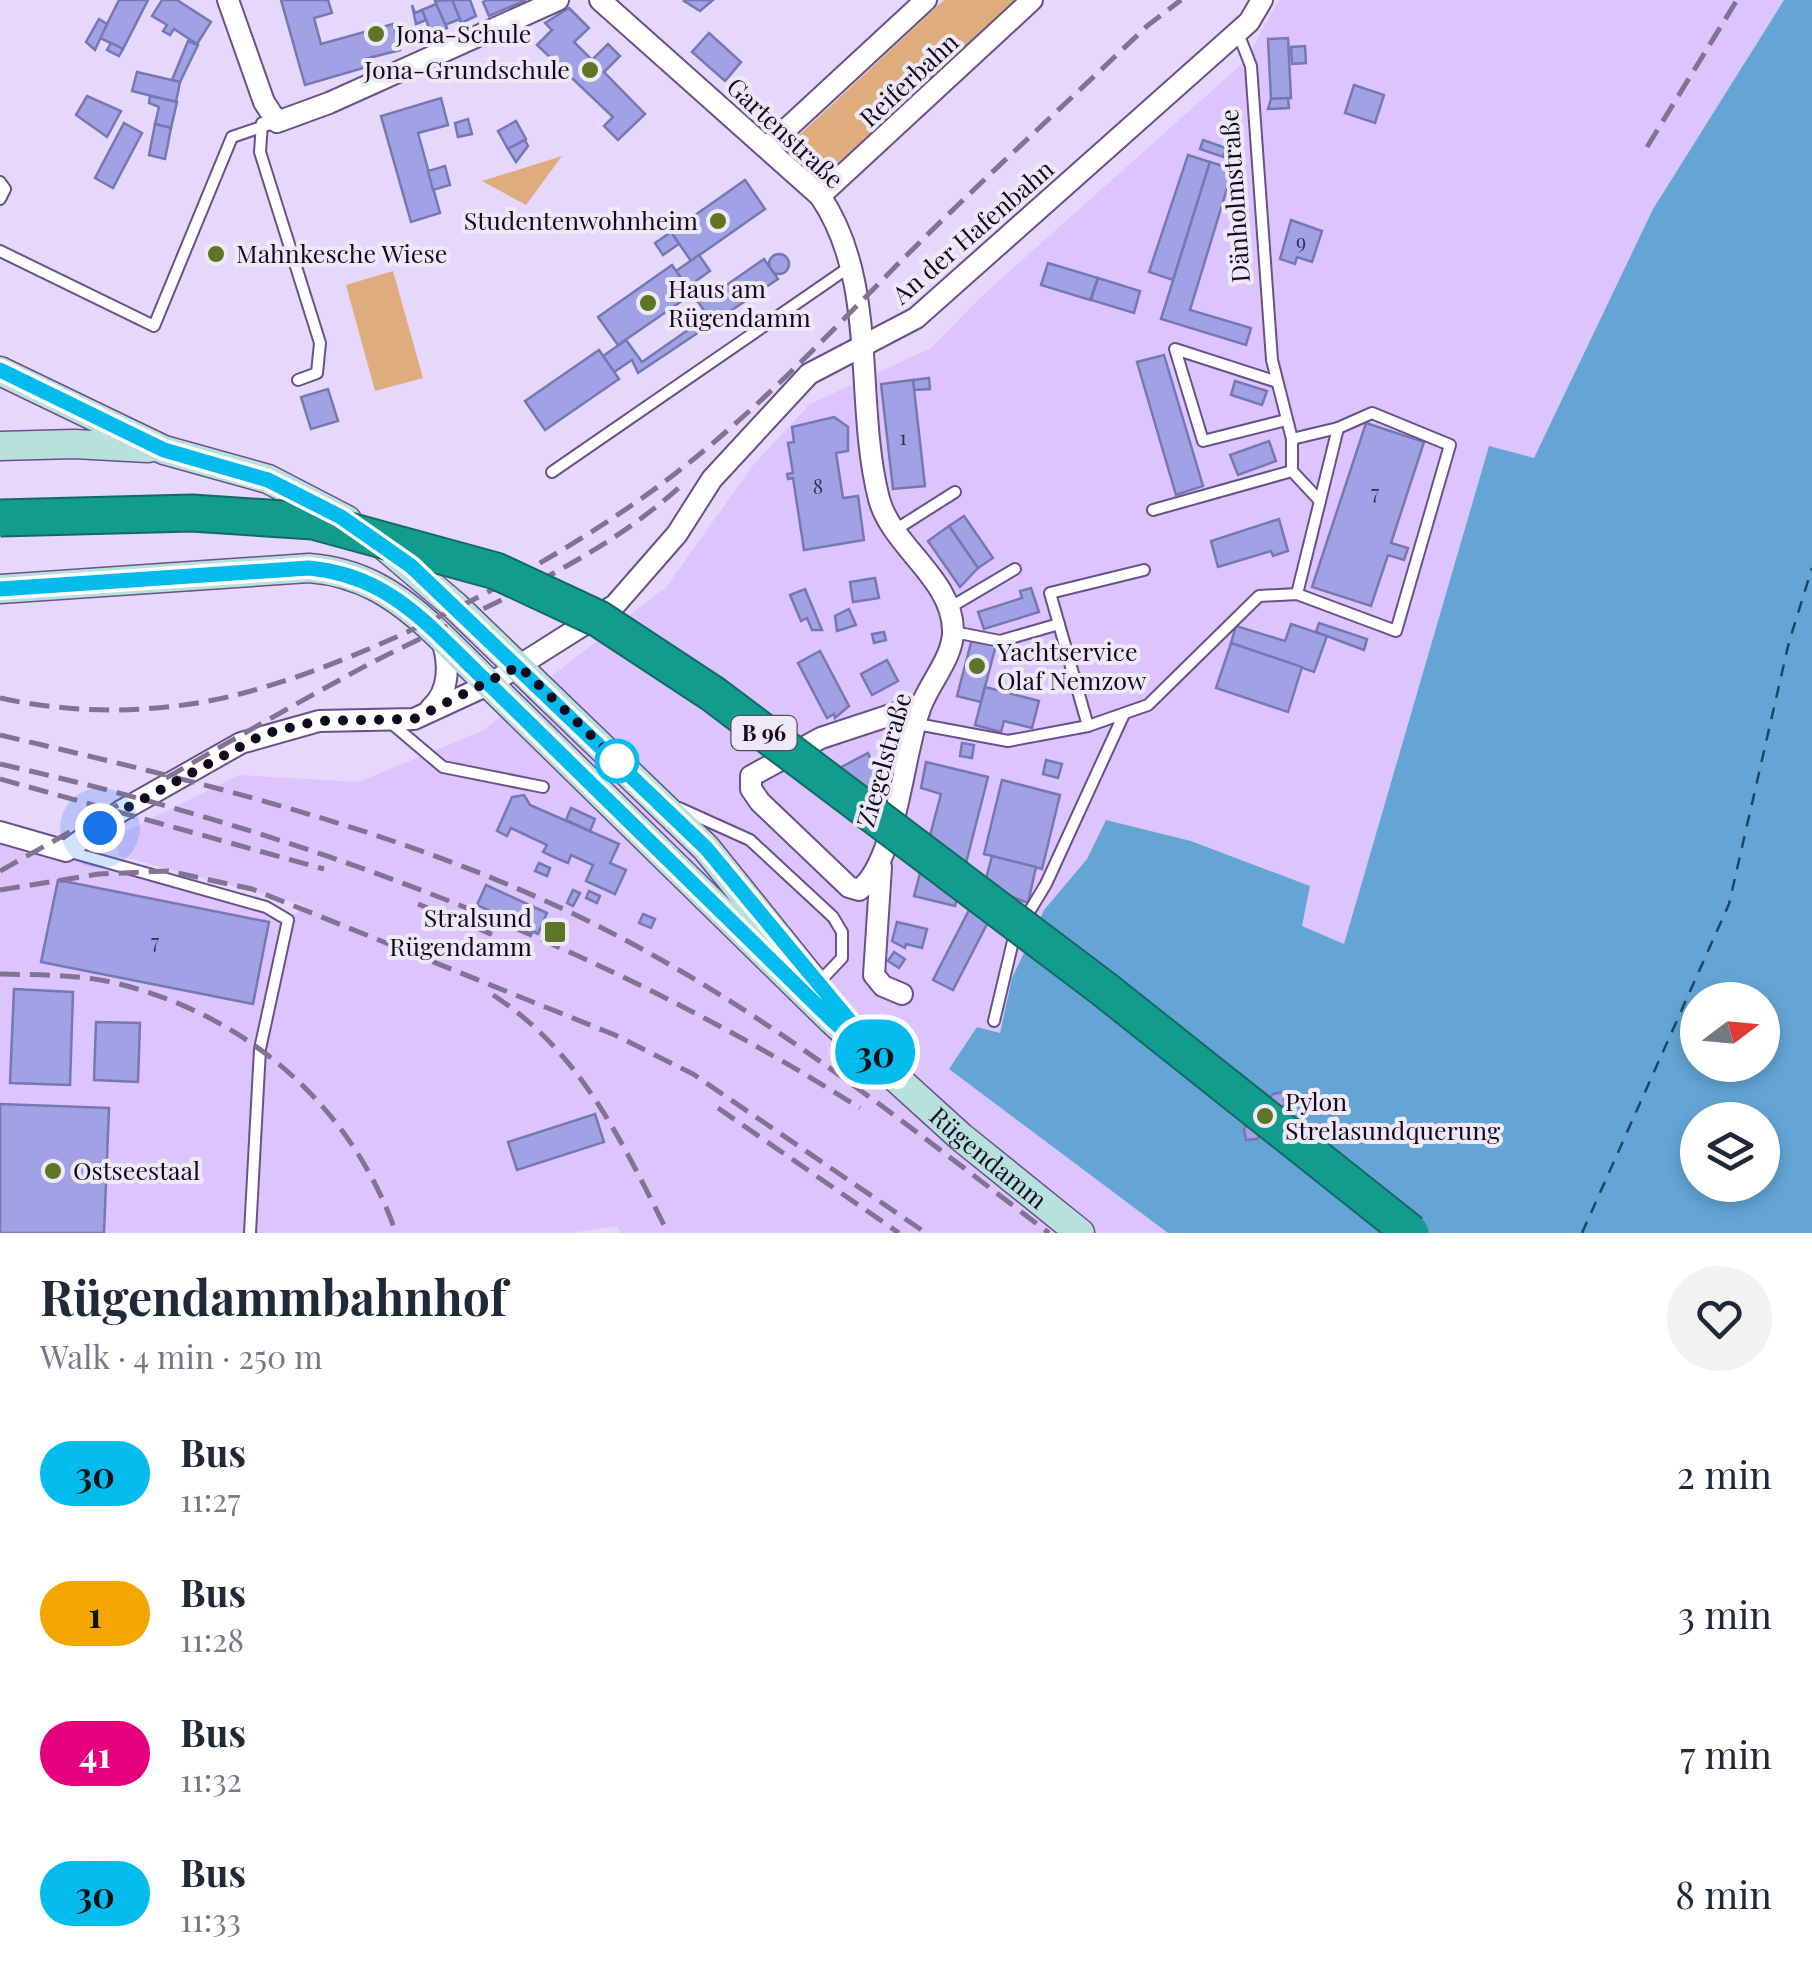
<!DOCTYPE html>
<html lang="en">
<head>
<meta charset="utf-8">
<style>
  :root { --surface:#fff; --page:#f2f2f3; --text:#1f2937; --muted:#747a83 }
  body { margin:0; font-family:"Playfair Display",serif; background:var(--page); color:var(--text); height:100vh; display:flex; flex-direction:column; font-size:38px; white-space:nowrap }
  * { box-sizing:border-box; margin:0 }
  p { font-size:32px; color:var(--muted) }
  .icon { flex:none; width:55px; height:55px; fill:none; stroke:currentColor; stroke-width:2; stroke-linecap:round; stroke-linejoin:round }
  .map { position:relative; height:1233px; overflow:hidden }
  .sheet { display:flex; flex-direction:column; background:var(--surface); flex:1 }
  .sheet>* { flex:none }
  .badge { padding:0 20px; border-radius:32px; font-size:35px; line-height:65px }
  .needle { width:65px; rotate:74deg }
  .tools { position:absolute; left:1680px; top:982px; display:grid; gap:20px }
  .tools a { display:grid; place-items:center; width:100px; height:100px; border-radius:50%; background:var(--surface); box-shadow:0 5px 15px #0003; font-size:50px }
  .you { position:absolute; width:50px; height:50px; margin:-25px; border:8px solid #fff; border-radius:50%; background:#1a73e8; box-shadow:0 0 0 15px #1a73e833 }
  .map>.badge { position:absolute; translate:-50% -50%; box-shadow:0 0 0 5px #fff }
  .round { display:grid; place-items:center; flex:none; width:105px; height:105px; border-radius:52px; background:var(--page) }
  .summary { display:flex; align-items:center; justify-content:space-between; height:170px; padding:0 40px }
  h1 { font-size:48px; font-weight:700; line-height:75px }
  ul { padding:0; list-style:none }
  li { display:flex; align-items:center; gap:30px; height:140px; padding:0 40px }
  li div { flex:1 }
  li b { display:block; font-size:38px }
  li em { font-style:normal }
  li .badge { min-width:110px; font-weight:700; text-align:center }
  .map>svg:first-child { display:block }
  .built { fill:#dcc5fe }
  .green { fill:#dfac7e }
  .water { fill:#64a5d6; fill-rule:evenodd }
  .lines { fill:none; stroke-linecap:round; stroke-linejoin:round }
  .ferry { stroke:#17486a; stroke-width:2.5; stroke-dasharray:12 10; stroke-linecap:butt }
  .building { fill:#a1a2e6; stroke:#7677b3; stroke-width:2.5 }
  .lane-casing { stroke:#695189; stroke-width:14 }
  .street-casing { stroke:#695189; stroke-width:24 }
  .secondary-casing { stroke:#695189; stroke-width:31 }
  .lane { stroke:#fff; stroke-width:10 }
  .street { stroke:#fff; stroke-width:20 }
  .secondary { stroke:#b8e1dd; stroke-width:28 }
  .rail { stroke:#817493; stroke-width:5; stroke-dasharray:20 10; stroke-linecap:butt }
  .highway-bridge-casing { stroke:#126966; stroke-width:39; stroke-linecap:butt }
  .highway-bridge { stroke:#129c8d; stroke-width:35 }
  .line-casing { stroke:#fff; stroke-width:22 }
  .line { stroke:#04bbee; stroke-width:15 }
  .walk { stroke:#13091f; stroke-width:10; stroke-dasharray:0 18 }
  .poi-dot { fill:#5f7424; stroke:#eee9f6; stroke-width:4 }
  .stop-dot { fill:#fff; stroke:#04bbee; stroke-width:5 }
  .labels { text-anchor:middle; stroke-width:8; stroke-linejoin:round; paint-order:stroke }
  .number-label { font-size:20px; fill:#362f51 }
  .shield { fill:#eee9f6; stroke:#554c60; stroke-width:2.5 }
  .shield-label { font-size:22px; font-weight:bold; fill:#13091f }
  .poi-label { font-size:25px; fill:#13091f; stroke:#eee9f6; text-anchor:start }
  .street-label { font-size:25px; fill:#13091f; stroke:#eee9f6 }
</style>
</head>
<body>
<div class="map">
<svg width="1812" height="1233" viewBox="0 0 1812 1233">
  <rect width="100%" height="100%" fill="#e6d7fd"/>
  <path class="built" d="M1279,0H1784L1653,209L1534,459L1489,447L1344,945L1302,926L1310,886L1191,841L1106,821L1087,859L1044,910L1012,978L1000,1034L950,1069L1168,1233H621L617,1226L570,1233H0V832L266,907L288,920L305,905L120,856L114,837L239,775L359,782L482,731L667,586L754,464L810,404L931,348L983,295L1244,62Z"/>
  <g class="green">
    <path d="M944,0H1027L825,181L798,155L794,140Z"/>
    <path d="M562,156L526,205L482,181Z"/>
    <path d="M393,271L423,378L375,391L346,285Z"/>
  </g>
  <path class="water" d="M1784,0H1812V1233H1168L949,1069L977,1027L1000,1033L1012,978L1044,910L1087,859L1106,820L1191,841L1310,886L1302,926L1344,944L1489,446L1534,458L1653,209ZM1698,1000H1762V1065H1698ZM1698,1120H1762V1185H1698Z"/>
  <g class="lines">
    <path class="ferry" d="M1582,1233L1729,904L1789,642L1812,568"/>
  </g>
  <g class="building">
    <path d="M119,0H148L123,49L100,38Z"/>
    <path d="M162,0H177L211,22L197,44L174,29L170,35L163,31L167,25L152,16Z"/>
    <path d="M281,0H328L332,13L314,18L321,44L393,24L400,50L365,59L367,67L305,85Z"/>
    <path d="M452,0H470L476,16L461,23Z"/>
    <path d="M452,0L460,19L445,25L435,1Z"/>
    <path d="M487,0H526L489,16L483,2Z"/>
    <path d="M713,0L700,11L684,1L685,0Z"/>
    <path d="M436,4L447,28L432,35L422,10Z"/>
    <path d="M412,5L415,13L422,10L426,20L416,24Z"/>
    <path d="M569,8L589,28L574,42L592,60L608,44L620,56L604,72L645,114L618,140L604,126L613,117L537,45L552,30L545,23Z"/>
    <path d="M99,19L107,24L95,50L86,42Z"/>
    <path d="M709,33L741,62L725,81L692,52Z"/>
    <path d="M1288,38L1291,98L1271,99L1268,39Z"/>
    <path d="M188,41L198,45L180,82L172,80Z"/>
    <path d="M111,43L123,49L119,56L107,50Z"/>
    <path d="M1305,46L1306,63L1292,64L1291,47Z"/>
    <path d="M137,72L180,82L176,102L132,91Z"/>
    <path d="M1354,85L1384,95L1375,123L1345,113Z"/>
    <path d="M87,96L121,111L107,137L76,115Z"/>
    <path d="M150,96L177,102L171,128L155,124L159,107L149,103Z"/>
    <path d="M441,98L448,125L418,133L440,213L411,222L381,116Z"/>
    <path d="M1288,98L1289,108L1268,109L1271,99Z"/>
    <path d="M468,119L472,134L458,137L455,123Z"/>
    <path d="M516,121L526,139L508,149L498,131Z"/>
    <path d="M124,123L142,133L113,188L95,178Z"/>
    <path d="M155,124L171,128L165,159L149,155Z"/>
    <path d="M525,140L528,146L516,162L508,149Z"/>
    <path d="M1203,140L1226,148L1223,157L1200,149Z"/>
    <path d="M1188,155L1210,162L1173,280L1149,272Z"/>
    <path d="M1210,162L1233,169L1190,310L1251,328L1246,345L1161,319Z"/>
    <path d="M445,166L450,185L433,190L428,171Z"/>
    <path d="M745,180L765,209L691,261L671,232Z"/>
    <path d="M1291,220L1322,231L1312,262L1297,257L1295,264L1280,259Z"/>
    <path d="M671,232L679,244L663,255L655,243Z"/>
    <circle cx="779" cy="264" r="10"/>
    <path d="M699,255L710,271L693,283L705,300L764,259L778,279L638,373L632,360L614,372L603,356L626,340L642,362L708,316L676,271Z"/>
    <path d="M1048,263L1098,278L1090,300L1041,285Z"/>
    <path d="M672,265L692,294L618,345L598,317Z"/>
    <path d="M1098,278L1140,291L1134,313L1091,300Z"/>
    <path d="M599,350L619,379L545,430L525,401Z"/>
    <path d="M1164,355L1203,486L1176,495L1137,362Z"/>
    <path d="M929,378L930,389L914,390L913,380Z"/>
    <path d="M913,380L925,486L893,489L881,384Z"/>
    <path d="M1235,381L1267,391L1262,405L1231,395Z"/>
    <path d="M328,389L338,421L311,429L301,397Z"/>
    <path d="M834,417L848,427V451L836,453L843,498L858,496L864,540L804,550L793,478L788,479L787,474L793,473L788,443L794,442L792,427Z"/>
    <path d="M1366,423L1424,442L1391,543L1408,548L1404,560L1388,555L1371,606L1312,587Z"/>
    <path d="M1269,441L1276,461L1238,475L1230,455Z"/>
    <path d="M964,516L993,558L978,568L949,526Z"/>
    <path d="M1279,519L1288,551L1273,556L1271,551L1218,567L1211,541Z"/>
    <path d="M949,526L978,568L960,587L928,541Z"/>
    <path d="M875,578L879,598L853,602L850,582Z"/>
    <path d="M1031,588L1039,612L984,629L978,612L1022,598L1020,591Z"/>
    <path d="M805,589L822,630H812L807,618L801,621L790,595Z"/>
    <path d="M849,609L856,625L837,631L835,616Z"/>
    <path d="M1319,623L1367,639L1364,650L1316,632Z"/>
    <path d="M1291,624L1327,636L1314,672L1231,643L1236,626L1285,641Z"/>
    <path d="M884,632L886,640L874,643L872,634Z"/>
    <path d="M972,639L996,645L981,702L957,696Z"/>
    <path d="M1231,643L1302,667L1288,712L1216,688Z"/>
    <path d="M820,651L849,706L835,718L834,714L827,718L798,663Z"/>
    <path d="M887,660L898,681L872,695L861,674Z"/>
    <path d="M985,687L1039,701L1032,728L1004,721L1001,732L975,725Z"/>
    <path d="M962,743L974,745L972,758L960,756Z"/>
    <path d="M868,753L880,781L844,800L828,774Z"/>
    <path d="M1046,760L1062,764L1058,778L1043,774Z"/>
    <path d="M926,762L988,777L955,906L914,896L941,794L921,788Z"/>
    <path d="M1002,780L1060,795L1042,869L984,854Z"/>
    <path d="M524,795L530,805L619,844L610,863L626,870L615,894L586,881L593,865L571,855L568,863L556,858L543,852L547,845L511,828L507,836L497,831L512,797Z"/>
    <path d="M571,808L595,819L590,831L566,820Z"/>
    <path d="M992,856L1036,867L1028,903L984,886Z"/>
    <path d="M539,863L550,868L547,876L535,871Z"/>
    <path d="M58,880L269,922L253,1004L41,962Z"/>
    <path d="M486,885L547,913L538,934L477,905Z"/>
    <path d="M982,885L1002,895L953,990L933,980Z"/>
    <path d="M573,890L580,893L573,906L567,903Z"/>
    <path d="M589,891L600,896L597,903L586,898Z"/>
    <path d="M643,914L655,919L651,928L639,923Z"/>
    <path d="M551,922L562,927L558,936L547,931Z"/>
    <path d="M897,922L927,929L922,948L906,944L905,948L892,941Z"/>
    <path d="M894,952L905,959L899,968L888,961Z"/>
    <path d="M14,989L73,992L70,1085L10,1083Z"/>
    <path d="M96,1022L140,1023L138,1082L94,1080Z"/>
    <path d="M1284,1092L1285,1104L1257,1139L1246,1140L1244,1129L1273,1094Z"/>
    <path d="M0,1104L109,1108L104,1233H0Z"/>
    <path d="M595,1114L604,1142L517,1170L508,1142Z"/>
  </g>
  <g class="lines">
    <g class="lane-casing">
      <g id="lane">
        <path d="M262,123L260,152L320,343L317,373L298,380"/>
        <path d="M0,182L5,189L0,199"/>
        <path d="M0,251L154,326L232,137L276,122"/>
        <path d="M1274,381L1175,349L1203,441L1286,420"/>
        <path d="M1292,439V471"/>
        <path d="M552,472L848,268"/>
        <path d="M1153,510L1292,471L1320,501"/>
        <path d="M895,530L955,492"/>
        <path d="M1297,594L1338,428"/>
        <path d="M949,608L1015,569"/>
        <path d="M954,632L1000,641L1059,624"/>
        <path d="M391,723L443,767L543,787"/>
        <path d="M917,724L1008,741L1088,726L1148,705L1259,596L1297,594L1396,631L1450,445L1372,413L1338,428L1292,439L1272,360L1251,66L1238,33"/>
        <path d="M1088,726L1050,593L1144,570"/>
        <path d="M679,808L750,840L833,917L842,932V958L823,978H813"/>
        <path d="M67,851L266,907L288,920L260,1049L250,1233"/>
        <path d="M994,1021L1014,937L1046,884L1124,714"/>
      </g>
    </g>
    <g class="street-casing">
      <g id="street">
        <path d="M228,0L264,102L277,122L329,103L558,0"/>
        <path d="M600,0L820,196C879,282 854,402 879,499C892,547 952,578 953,630C954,656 930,682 921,706C903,751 897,862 859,890L849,887L760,802L751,789V776L821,738L921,705"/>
        <path d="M767,147L926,0"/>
        <path d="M820,196L1032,0"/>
        <path d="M431,708C450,691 450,662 441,638"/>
        <path d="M0,832L66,851L121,811L241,743L319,721L414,719L490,684L615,605L677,534L712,479L809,374L916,318L1249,22L1262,0"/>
        <path d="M881,867L874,975L883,986L902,994"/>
      </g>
    </g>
    <g class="secondary-casing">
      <g id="secondary">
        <path d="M0,371L164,450L268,479L347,520"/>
        <path d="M0,446L74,444L148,448"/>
        <path d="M382,544L455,606L706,848L814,982"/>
        <path id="s1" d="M0,589L309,568C362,572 398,596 436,632L832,1020L961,1137L1080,1233"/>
      </g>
    </g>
    <use href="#lane" class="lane"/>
    <use href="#street" class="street"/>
    <use href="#secondary" class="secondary"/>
    <g class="rail">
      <path d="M1647,147L1737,0"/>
      <path d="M0,698C79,715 161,714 240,694C376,659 565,559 676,473C755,412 826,337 896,266C977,184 1064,106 1147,26L1181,0"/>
      <path d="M0,735C229,789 459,843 665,962C801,1039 925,1139 1049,1233"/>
      <path d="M0,764C302,832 597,942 860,1108"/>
      <path d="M166,778C234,739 302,700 371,663C479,608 596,565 685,482"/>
      <path d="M0,779L324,869"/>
      <path d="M0,871L118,805"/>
      <path d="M0,890L99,874L168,871L252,889L615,1035L693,1074L926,1233"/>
      <path d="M418,904L496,936"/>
      <path d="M0,974C38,975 77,974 115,983C246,1014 352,1106 396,1233"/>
      <path d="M493,995C581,1052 622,1142 668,1233"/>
      <path d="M718,1108L899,1233"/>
    </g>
    <g class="highway-bridge-casing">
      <path id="highway-bridge" d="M0,518L192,513L313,521L496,571L599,619L713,694L1104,989L1411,1233"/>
    </g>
    <use href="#highway-bridge" class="highway-bridge"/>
  </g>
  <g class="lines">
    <g class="line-casing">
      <path id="line" d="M0,370L164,450L268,480L341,517L411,566L706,848L897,1078L832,1020L436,632C398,596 362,573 309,568L0,589"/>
    </g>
    <use href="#line" class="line"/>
    <path class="walk" d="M100,828L121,811L264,734L318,721L414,719L519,666L626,769L617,761"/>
  </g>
  <g class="poi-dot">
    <circle cx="376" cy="34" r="10"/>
    <circle cx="590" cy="70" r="10"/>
    <circle cx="718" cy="221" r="10"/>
    <circle cx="216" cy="254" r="10"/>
    <circle cx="648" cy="303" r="10"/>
    <circle cx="977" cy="666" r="10"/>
    <rect x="543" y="920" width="24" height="24" rx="5"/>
    <circle cx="1265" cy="1116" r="10"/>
    <circle cx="53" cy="1171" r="10"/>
  </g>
  <circle class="stop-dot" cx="617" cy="761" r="20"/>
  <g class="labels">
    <g class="number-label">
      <text x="1301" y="249">9</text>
      <text x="903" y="445">1</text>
      <text x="818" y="494">8</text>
      <text x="1375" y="500">7</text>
      <text x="155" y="949">7</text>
    </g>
    <rect class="shield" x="731.5" y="716" width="65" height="34" rx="8"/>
    <g class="shield-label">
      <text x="764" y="741">B 96</text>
    </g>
    <g class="poi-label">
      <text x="396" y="43">Jona-Schule</text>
      <text x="570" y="79" text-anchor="end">Jona-Grundschule</text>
      <text x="698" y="230" text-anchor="end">Studentenwohnheim</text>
      <text x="236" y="263">Mahnkesche Wiese</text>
      <text x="668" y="298">Haus am<tspan x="668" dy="29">Rügendamm</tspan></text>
      <text x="997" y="661">Yachtservice<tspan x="997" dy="29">Olaf Nemzow</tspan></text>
      <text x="532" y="927" text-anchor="end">Stralsund<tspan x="532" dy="29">Rügendamm</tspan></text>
      <text x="1285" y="1111">Pylon<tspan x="1285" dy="29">Strelasundquerung</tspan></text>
      <text x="73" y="1180">Ostseestaal</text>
    </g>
    <g class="street-label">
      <text transform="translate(909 80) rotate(-43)" y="9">Reiferbahn</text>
      <text transform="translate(785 133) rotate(43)" y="9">Gartenstraße</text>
      <text transform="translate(1235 196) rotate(-94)" y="9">Dänholmstraße</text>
      <text transform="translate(973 232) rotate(-41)" y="9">An der Hafenbahn</text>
      <text transform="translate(884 760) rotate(-74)" y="9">Ziegelstraße</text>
      <text dy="9" stroke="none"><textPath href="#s1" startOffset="1218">Rügendamm</textPath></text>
    </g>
  </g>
</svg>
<div class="tools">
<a><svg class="needle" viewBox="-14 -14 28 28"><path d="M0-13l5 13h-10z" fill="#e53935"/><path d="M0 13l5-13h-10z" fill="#747a83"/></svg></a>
<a><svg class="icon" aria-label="layers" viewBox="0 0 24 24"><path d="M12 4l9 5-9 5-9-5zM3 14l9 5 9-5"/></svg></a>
</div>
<div class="you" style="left:100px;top:828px"></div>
<b class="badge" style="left:875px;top:1052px;background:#04bbee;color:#111">30</b>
</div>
<section class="sheet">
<div class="summary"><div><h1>Rügendammbahnhof</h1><p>Walk · 4 min · 250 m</p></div><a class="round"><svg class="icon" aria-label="heart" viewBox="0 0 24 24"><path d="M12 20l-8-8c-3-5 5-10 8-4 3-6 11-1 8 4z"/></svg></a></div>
<ul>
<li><span class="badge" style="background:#04bbee;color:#111">30</span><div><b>Bus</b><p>11:27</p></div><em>2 min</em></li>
<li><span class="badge" style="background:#f3a500;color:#111">1</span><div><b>Bus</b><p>11:28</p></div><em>3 min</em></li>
<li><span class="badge" style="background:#e5007d;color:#fff">41</span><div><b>Bus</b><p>11:32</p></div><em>7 min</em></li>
<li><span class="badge" style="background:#04bbee;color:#111">30</span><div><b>Bus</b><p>11:33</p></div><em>8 min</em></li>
</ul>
</section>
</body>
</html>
